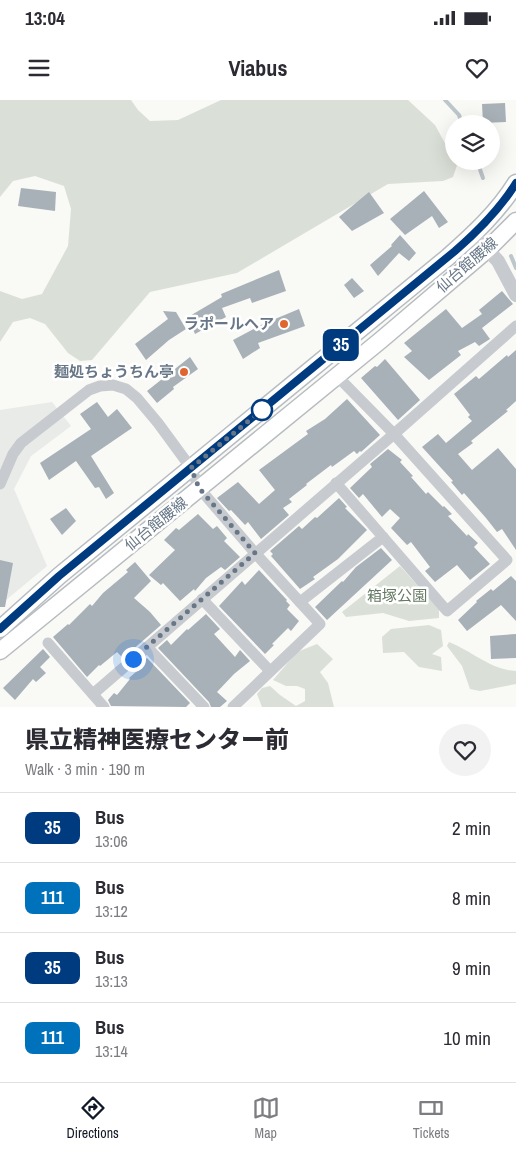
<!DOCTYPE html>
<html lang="en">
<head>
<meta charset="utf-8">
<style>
  :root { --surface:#fff; --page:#f2f2f3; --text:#2b2b33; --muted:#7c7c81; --line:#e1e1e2; --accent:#111827 }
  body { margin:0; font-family:"Archivo Narrow","Noto Sans JP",sans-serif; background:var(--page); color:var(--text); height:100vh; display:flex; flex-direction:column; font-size:19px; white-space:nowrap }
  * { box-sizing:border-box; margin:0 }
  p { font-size:16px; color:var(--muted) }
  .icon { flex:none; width:28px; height:28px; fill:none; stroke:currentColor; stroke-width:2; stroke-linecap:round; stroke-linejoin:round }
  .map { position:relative; height:607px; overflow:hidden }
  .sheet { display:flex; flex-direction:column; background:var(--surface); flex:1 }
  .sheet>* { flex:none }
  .badge { padding:0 10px; border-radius:8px; font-size:18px; line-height:32px }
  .controls { position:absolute; left:445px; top:15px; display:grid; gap:10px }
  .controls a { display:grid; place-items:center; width:55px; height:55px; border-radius:50%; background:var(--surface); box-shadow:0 5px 20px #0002; font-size:25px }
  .you { position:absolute; width:25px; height:25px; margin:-12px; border:4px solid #fff; border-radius:50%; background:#1a73e8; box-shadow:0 0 0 8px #1a73e833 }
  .map>.badge { position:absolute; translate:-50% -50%; box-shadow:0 0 0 2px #fff }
  .round { display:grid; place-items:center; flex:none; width:52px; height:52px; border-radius:26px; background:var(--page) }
  .overview { display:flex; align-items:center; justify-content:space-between; height:85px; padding:0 25px }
  h1 { font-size:24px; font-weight:800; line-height:38px }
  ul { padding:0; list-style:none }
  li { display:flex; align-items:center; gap:15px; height:70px; padding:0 25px; border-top:1px solid var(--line) }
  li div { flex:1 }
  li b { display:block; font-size:19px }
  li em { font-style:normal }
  li .badge { min-width:55px; font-weight:700; text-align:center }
  .status { display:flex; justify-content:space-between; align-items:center; height:35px; padding:0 25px; background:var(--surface); direction:ltr }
  .status svg { height:14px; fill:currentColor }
  header { display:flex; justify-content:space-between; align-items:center; height:65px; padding:0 25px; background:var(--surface); font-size:22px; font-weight:800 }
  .dock { display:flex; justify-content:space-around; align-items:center; height:70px; border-top:1px solid var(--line); background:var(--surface); font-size:14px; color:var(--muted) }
  .dock a { display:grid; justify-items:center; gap:2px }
  .dock .current { color:var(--accent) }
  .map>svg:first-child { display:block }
  .built { fill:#e9ebe9 }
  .green { fill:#dae0d7 }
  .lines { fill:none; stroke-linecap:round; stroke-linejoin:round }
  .stream { stroke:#bdc6cb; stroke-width:4 }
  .building { fill:#a8b1b7 }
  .secondary-casing { stroke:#b7bcc1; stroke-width:19 }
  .minor { stroke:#c7cace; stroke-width:11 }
  .tertiary { stroke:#c7cace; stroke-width:14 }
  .secondary { stroke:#fff; stroke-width:16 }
  .line-casing { stroke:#fff; stroke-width:11 }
  .line { stroke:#003b80; stroke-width:8 }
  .walk { stroke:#687787; stroke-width:5; stroke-dasharray:0 9 }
  .poi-dot { fill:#df6630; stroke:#fff; stroke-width:2 }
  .stop-dot { fill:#fff; stroke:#003b80; stroke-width:2.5 }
  .labels { text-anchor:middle; stroke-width:5; stroke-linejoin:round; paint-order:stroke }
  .street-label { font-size:15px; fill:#687787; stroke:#fff }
  .poi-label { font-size:15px; font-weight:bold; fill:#687787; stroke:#fff; text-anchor:end }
  .park-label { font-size:15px; fill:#667963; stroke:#fff }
</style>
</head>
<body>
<div class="status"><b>13:04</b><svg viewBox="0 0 49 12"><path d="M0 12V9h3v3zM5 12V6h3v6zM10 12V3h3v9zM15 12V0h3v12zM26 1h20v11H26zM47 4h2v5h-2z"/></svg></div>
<header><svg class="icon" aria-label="menu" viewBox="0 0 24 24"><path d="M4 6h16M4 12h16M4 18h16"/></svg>Viabus<svg class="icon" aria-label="heart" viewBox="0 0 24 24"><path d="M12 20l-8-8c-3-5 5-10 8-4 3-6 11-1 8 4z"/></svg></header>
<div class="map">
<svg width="516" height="607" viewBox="0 0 516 607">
  <rect width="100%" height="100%" fill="#f9f9f6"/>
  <path class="built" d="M52,302L71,326L31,356L14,389L47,466L0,505V310Z"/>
  <g class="green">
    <path d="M0,0H131L138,10L150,21L178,20L221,0H408L435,25L457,65L453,77L443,81L388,84L237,173L150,192L92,260L80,261L68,253L45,224L30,218L13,222L0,242V191L22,199L42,194L68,146L71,109L64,86L35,76L13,81L0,97Z"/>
    <path d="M400,466L439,509V518L409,521L383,513L346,517L342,512Z"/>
    <path d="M429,525L441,530L443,546L432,554L441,557L442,571L419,567L404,552L383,553L382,537L391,529Z"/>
    <path d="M449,542C472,551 491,570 516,571V584L480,591L470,589L462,566L447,546Z"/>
    <path d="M317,544L333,559L320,572L328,583L334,607H262L257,594L262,588L270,586L280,595L296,606L305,601V589L297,586H286L273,580L297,552Z"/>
  </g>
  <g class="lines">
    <g class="stream">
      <path d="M445,0L459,15L462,24"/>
      <path d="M477,61L483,78"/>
      <path d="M511,156L516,168"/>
    </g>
  </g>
  <g class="building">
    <path d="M505,3L506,22L483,23L482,4Z"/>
    <path d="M21,88L56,92L55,111L18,106Z"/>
    <path d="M424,91L448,122L439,128L432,116L405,135L390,119Z"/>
    <path d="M369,92L384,113L352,131L339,117Z"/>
    <path d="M400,135L416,153L409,161L399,153L378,176L370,165L392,146L391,145Z"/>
    <path d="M279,170L286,191L252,203L250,198L222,208L226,217L195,234L188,217L222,197L221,194Z"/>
    <path d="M352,178L364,191L354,198L344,185Z"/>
    <path d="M502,191L513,204L482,228L490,239L479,246L475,242L458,251L461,255L429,280L404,257L412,251L404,243L446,209L462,228L482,214L479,210Z"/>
    <path d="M299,209L305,226L258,243L260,248L243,259L233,240L263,224Z"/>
    <path d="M163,211L176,212L186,229L169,240L146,260L135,244L168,219Z"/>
    <path d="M516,250V301L506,310L508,311L471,341L473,343L458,354L472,370L498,348L516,369V450L502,429L497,432L486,418L464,393L462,395L451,382L453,381L422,347L438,334L446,343L472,321L468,317L470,315L454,294L476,276L479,279L507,255L508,257Z"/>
    <path d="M190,257L198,269L173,287L174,289L157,303L147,291Z"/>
    <path d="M385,259L420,300L398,320L361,278L375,266L377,267Z"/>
    <path d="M347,299L380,335L361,352L360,351L357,354L354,351L332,367L331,365L306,384L307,385L289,399L292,402L283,408L289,415L261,439L248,422L245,425L231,410L229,411L217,398L238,382L259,404L275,390L259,370L308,334L306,331L325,319Z"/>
    <path d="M97,302L108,317L117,309L132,328L91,356L114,393L106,399L99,387L95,388L76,361L49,380L40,363L91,329L80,314Z"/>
    <path d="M388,349L402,360L400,362L413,376L411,377L426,394L428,392L443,407L444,406L452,414L448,416L467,436L468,434L478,443L474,447L490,464L470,480L457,465L435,482L425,471L430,467L411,442L407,445L391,428L400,418L390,409L382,417L363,394L359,398L350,388L372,367L370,364Z"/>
    <path d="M339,398L347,407L345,408L367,430L338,459L313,477L315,479L300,489L271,456L273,454L270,451L299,426L302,429L315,417L317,418Z"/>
    <path d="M66,408L76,421L62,435L50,419Z"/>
    <path d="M198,414L213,429L217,426L227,438L224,441L240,457L225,470L221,467L206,478L195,491L194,489L180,501L163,483L161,485L149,475L175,450L164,440L176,428L179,430Z"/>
    <path d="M381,448L392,460L327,520L315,507L342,481L343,482L356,467Z"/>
    <path d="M0,460L13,463L5,507H0Z"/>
    <path d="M135,462L151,481L134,498L150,512L161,525L123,558L117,552L100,566L99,565L87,577L53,537L68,524L69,525L90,504L92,506L103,493L128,472L126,470Z"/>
    <path d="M259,470L287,500L286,501L290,505L287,509L299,521L291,531L288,528L272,544L274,545L265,554L219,506L242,481L245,485Z"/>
    <path d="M511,476L516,481V521L501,505L467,531L458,520L477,502L476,501L491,489L493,491Z"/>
    <path d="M206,514L220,529L214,534L235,557L240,550L250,561L234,574L217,592L227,601L220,607H211L209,602L158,548L167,540L171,545L187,529L188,530Z"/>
    <path d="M516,534V558L491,559L490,536Z"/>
    <path d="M43,549L50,557L40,567L46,573L36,582L33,579L15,600L3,588Z"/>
    <path d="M147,558L190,603L186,607L111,606L108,600L114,593L117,595L130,579L129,578L137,571L134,568Z"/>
  </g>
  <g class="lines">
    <g class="secondary-casing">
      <g id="secondary">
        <path d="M0,529L59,476L448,157C473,135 498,112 516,83"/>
        <path d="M0,551L381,240L488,149L516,121"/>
      </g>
    </g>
    <g class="minor">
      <path d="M336,275L394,334L507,460L447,511L383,437"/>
      <path d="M0,384L13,354L21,343L89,290L100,286L113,285L126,289L137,298L158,323L191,368L199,388L255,453L320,524L233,607"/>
      <path d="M202,499L270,571"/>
      <path d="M300,502L383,437L336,383"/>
      <path d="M48,543L104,607"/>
      <path d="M147,547L204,607"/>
      <path d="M93,594L394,334L516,226"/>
    </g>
    <path class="tertiary" d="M473,135L498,161L516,195"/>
    <use href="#secondary" class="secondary"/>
  </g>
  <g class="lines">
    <g class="line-casing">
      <path id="line" d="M0,529L59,476L455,151C478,131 500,109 516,83"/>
    </g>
    <use href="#line" class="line"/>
    <path class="walk" d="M133,559L255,453L199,388L191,368L262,310"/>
  </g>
  <g class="poi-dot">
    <circle cx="284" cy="224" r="5"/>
    <circle cx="184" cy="272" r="5"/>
  </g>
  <circle class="stop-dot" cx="262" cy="310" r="10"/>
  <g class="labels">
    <g class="street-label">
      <text transform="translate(467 165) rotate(-41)" y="5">仙台館腰線</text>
      <text transform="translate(156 424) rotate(-39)" y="5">仙台館腰線</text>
    </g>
    <g class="poi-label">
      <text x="274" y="229">ラポールヘア</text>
      <text x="174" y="277">麺処ちょうちん亭</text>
    </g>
    <g class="park-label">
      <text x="397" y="501">箱塚公園</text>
    </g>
  </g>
</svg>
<div class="controls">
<a><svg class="icon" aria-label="layers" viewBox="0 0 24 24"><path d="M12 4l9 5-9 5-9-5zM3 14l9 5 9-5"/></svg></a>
</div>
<div class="you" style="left:133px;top:559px"></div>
<b class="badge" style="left:341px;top:245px;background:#003b80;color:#fff">35</b>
</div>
<section class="sheet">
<div class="overview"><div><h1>県立精神医療センター前</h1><p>Walk · 3 min · 190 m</p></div><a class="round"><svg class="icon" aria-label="heart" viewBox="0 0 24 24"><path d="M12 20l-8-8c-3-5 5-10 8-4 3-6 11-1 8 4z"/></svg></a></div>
<ul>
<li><span class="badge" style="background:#003b80;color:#fff">35</span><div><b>Bus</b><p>13:06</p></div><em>2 min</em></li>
<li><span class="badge" style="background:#0072bc;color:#fff">111</span><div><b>Bus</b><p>13:12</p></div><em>8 min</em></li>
<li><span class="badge" style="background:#003b80;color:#fff">35</span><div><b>Bus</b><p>13:13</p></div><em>9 min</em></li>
<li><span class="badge" style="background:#0072bc;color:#fff">111</span><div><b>Bus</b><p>13:14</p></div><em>10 min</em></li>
</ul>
</section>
<nav class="dock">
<a class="current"><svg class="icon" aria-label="directions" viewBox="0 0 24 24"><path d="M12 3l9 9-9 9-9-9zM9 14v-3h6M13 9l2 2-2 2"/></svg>Directions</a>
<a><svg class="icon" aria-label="map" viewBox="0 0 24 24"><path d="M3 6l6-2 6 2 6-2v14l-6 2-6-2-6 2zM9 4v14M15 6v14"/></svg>Map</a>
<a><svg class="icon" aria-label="tickets" viewBox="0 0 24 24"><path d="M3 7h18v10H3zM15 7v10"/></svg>Tickets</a>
</nav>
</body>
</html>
